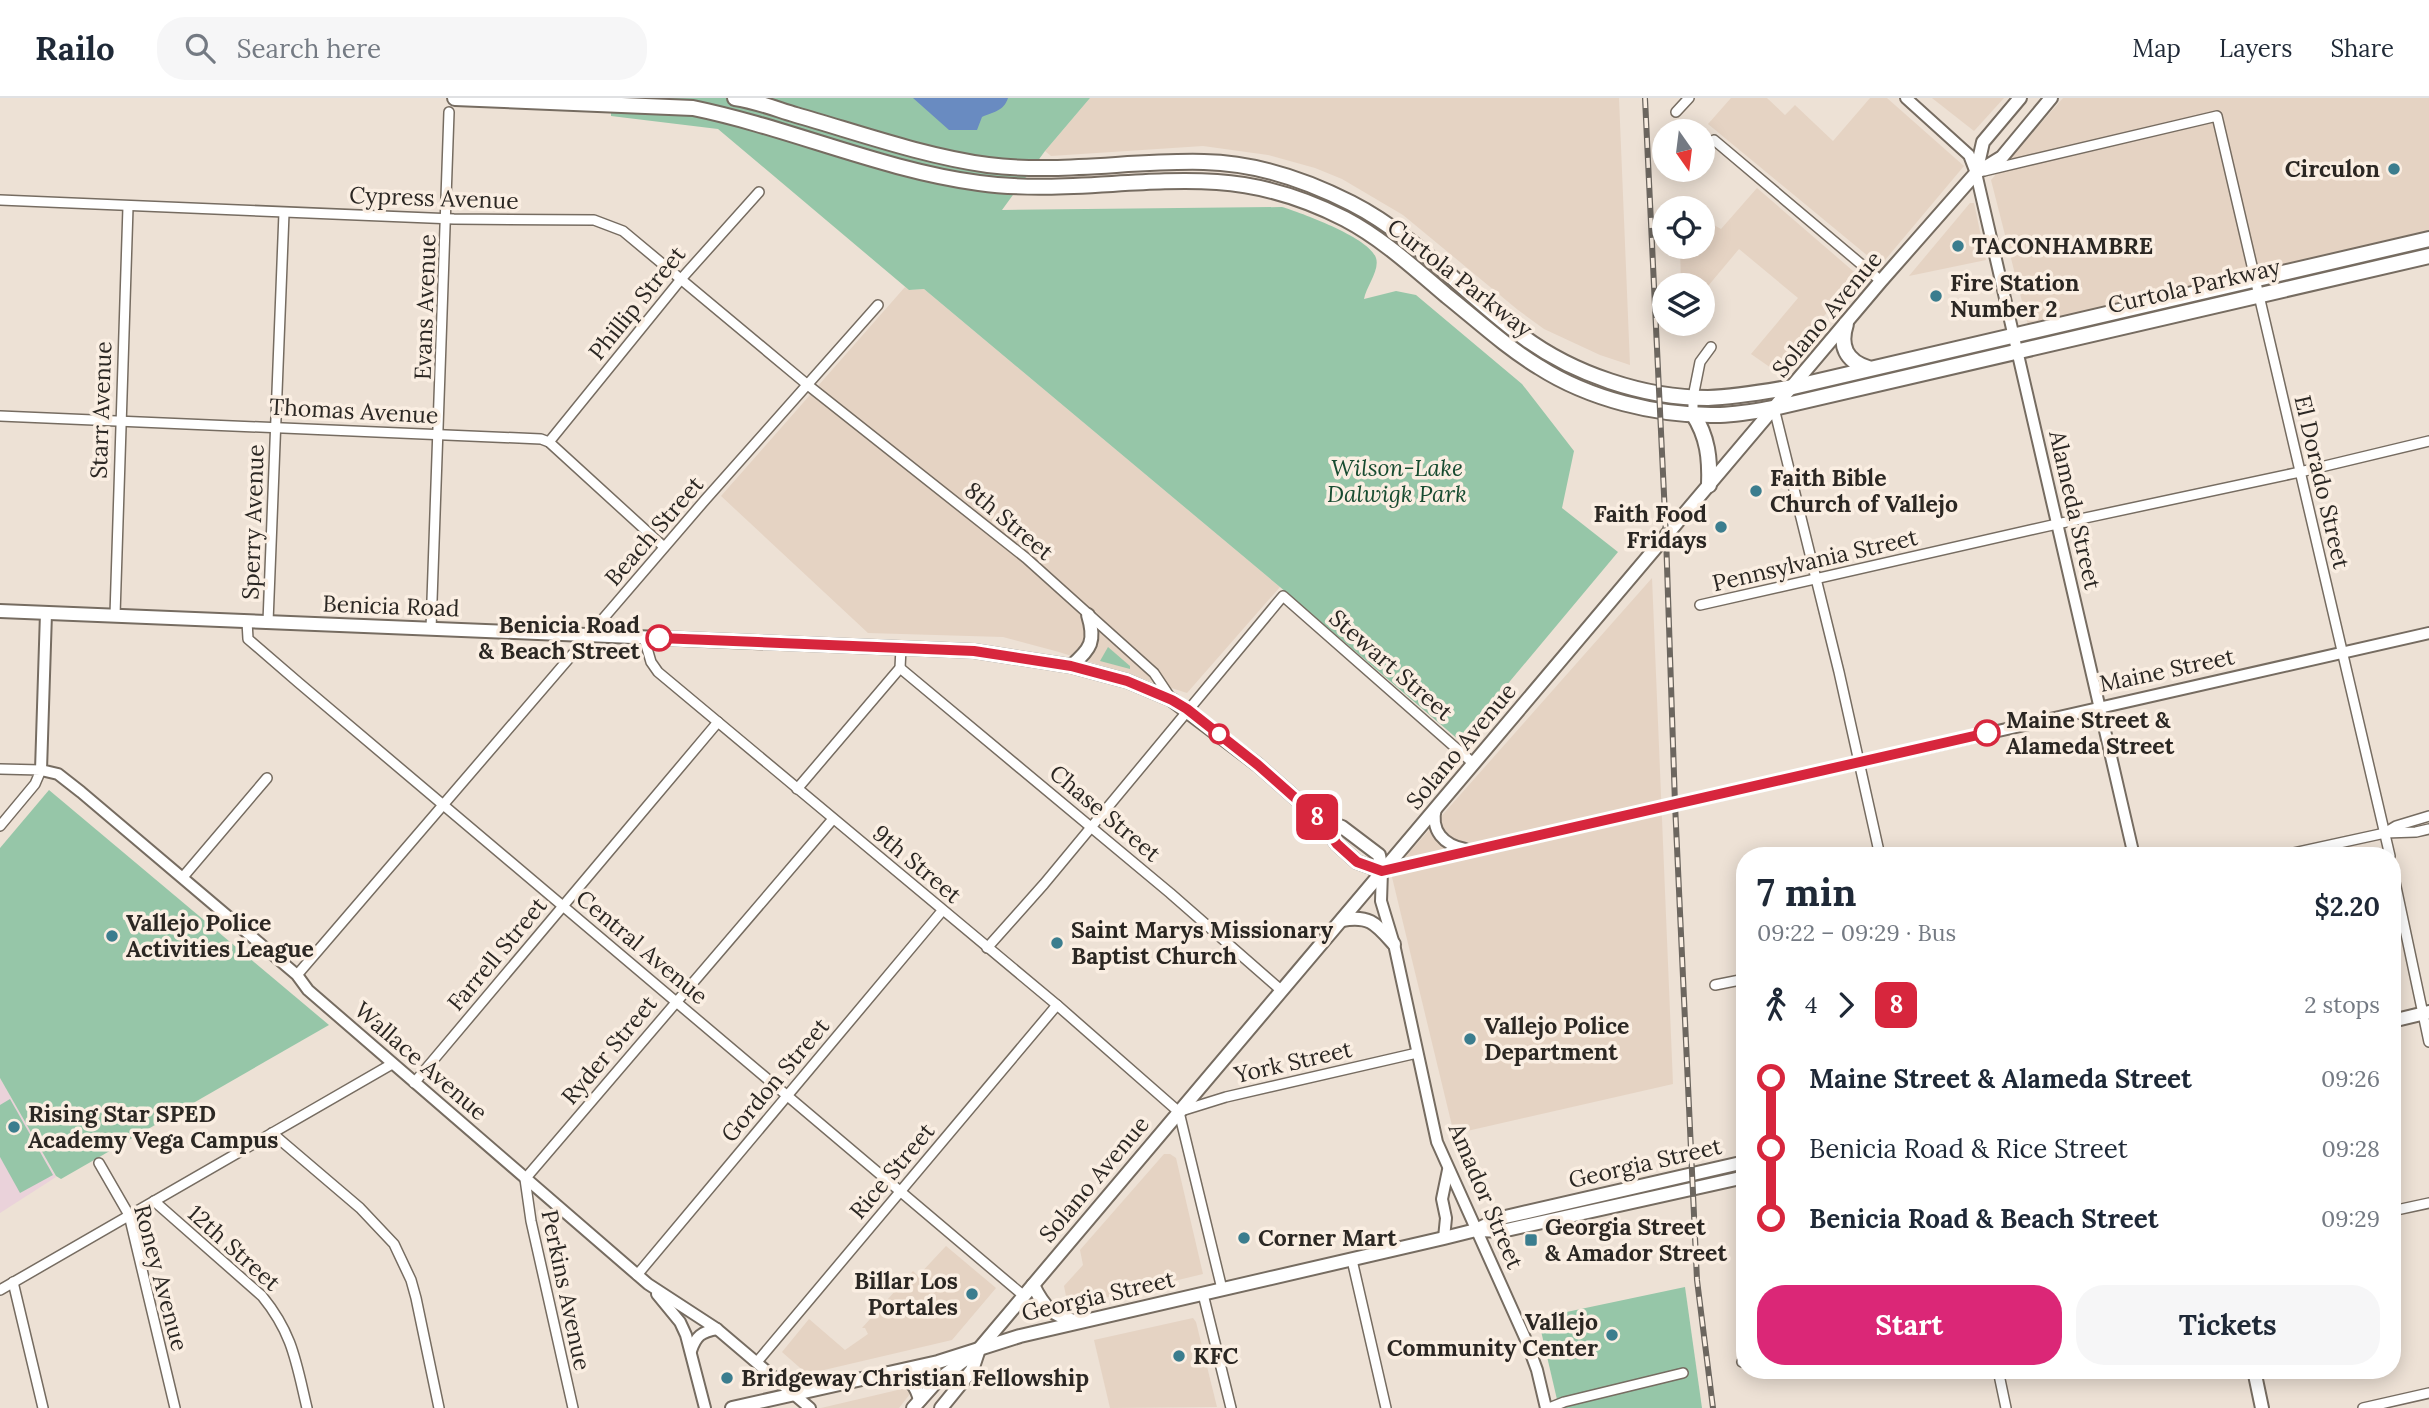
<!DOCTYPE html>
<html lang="en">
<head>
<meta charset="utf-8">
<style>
  :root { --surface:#fff; --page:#f6f6f7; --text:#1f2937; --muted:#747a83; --line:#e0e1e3; --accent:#db2777 }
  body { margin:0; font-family:Lora,serif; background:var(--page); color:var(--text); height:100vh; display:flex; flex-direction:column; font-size:26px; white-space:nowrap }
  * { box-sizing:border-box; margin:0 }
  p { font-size:23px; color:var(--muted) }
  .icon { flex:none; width:38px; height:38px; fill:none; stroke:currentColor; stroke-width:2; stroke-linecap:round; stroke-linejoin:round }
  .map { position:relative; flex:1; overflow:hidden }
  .side { position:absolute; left:1736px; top:749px; width:665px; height:532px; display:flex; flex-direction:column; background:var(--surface); border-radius:28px; box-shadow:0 4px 18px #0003 }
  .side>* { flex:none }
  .badge { padding:0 14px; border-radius:10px; font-size:24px; line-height:46px }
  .needle { width:46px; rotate:166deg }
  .tools { position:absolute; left:1652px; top:21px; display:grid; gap:14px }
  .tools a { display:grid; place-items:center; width:63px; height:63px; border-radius:50%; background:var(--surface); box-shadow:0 4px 18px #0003; font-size:35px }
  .map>.badge { position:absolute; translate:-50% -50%; box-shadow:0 0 0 4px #fff }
  .legs { display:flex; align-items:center; gap:10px; height:77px; padding:0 21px; font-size:23px }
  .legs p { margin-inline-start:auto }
  .summary { display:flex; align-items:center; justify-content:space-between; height:119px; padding:0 21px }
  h1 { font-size:38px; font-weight:700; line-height:52px }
  .primary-button { display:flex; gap:14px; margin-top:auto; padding:14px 21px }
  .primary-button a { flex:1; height:80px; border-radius:28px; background:var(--accent); color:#fff; font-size:28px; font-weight:700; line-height:80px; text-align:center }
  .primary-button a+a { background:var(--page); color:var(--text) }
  ul { padding:0 21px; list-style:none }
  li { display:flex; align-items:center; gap:24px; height:70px; font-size:26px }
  li i { display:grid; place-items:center; width:10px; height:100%; margin:0 9px; background:currentColor }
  li i::after { content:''; width:18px; height:18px; margin:-9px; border:5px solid; border-radius:50%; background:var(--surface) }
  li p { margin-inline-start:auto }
  li:first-child i { background:linear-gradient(#0000 50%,currentColor 0) }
  li:last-child i { background:linear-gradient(currentColor 50%,#0000 0) }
  header { display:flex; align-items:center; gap:42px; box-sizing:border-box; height:98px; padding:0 35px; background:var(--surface); border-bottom:2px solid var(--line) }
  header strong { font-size:33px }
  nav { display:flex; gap:38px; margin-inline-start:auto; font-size:24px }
  .search { width:490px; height:63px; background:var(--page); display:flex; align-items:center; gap:18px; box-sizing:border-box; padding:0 24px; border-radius:28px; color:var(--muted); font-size:26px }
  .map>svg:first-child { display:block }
  .built { fill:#e5d3c3 }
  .education { fill:#ead2da }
  .green { fill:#96c6a8 }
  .water { fill:#698bc1 }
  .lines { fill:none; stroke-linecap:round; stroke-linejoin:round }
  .minor-casing { stroke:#766c61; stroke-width:12 }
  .tertiary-casing { stroke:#766c61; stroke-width:14 }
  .secondary-casing { stroke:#766c61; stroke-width:16 }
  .primary-casing { stroke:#766c61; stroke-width:18 }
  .minor { stroke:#fff; stroke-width:9 }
  .tertiary { stroke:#fff; stroke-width:10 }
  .secondary { stroke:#fff; stroke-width:12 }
  .primary { stroke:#fff; stroke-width:14 }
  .rail-casing { stroke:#6c665f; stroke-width:6 }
  .rail { stroke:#faeee2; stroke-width:3.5; stroke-dasharray:10; stroke-linecap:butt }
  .line-1-casing { stroke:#fff; stroke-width:16 }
  .line-1 { stroke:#d7263d; stroke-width:10 }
  .poi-dot { fill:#3b7d8e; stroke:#faeee2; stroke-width:2.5 }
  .stop-1-dot { fill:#fff; stroke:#d7263d; stroke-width:3.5 }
  .labels { text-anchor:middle; stroke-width:7; stroke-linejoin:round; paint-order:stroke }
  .poi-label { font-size:23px; font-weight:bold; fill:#2b2723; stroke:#faeee2; text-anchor:start }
  .street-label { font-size:23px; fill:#2b2723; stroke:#faeee2 }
  .park-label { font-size:23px; font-style:italic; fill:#174b30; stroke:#faeee2 }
  .stop-label { font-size:23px; font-weight:bold; fill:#2b2723; stroke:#faeee2; text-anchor:end }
</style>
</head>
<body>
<header>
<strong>Railo</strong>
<div class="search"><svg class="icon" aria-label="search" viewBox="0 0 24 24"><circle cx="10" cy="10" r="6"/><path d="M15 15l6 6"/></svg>Search here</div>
<nav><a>Map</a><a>Layers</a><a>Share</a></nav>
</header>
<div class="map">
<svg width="2429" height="1310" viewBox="0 0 2429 1310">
  <rect width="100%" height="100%" fill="#ede1d5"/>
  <g class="built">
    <path d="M1090,0H1619L1630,267L1600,257L1544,231L1518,212L1403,117L1342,81L1315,70L1268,57L1203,48L1051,58L1045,53Z"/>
    <path d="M1731,0H1767L1785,17L1795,7L1833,43L1870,0H1887L1964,68L1880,168L1708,26Z"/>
    <path d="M1932,0H2004L1974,33Z"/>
    <path d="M2063,0H2429V132L2028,227L1991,82Z"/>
    <path d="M1757,90L1860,179L1774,272L1751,256L1798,200L1739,151L1703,194V187H1681L1680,149H1703V121L1721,131Z"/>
    <path d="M1970,105H1974L1986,162L1909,178Z"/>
    <path d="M905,189L909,192L924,191L1280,489L1187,595L1059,554L1003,539L868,535L721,398Z"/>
    <path d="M1652,480L1673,986L1454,1036L1391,775Z"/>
    <path d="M1164,1056H1170L1176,1060L1203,1176L1075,1207L1067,1203L1064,1188L1083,1167L1080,1152Z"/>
    <path d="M946,1148L996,1190L952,1242L807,1276L782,1254L809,1221L845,1252L868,1236L865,1230H862L913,1173L918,1178Z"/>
    <path d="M1193,1220L1196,1224L1217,1309L1110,1310L1094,1242Z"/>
    <path d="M906,1290L910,1296L899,1310H821Z"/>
  </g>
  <path class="education" d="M0,980L56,1079L0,1115Z"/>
  <g class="green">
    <path d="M611,0H1090L1045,53L1002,112L1282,109C1302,115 1370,140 1376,160C1380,172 1366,189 1364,201L1396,193L1416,197L1522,286L1574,353L1562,410L1618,454L1460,643L1280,489L924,191L909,192L718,31L611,18Z"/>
    <path d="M1108,549L1130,568V571L1100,563Z"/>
    <path d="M49,692L329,927L61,1081L56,1078L0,980V750Z"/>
    <path d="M10,1001L53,1077L20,1095L0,1059V1007Z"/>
    <path d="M1685,1189L1702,1310H1559L1538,1220Z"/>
  </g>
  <path class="water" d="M913,0H1008C1004,13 993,14 982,19L977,32H949Z"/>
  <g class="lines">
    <g class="minor-casing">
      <g id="minor">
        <path d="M1676,14L1689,0"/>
        <path d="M1714,42L1881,183"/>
        <path d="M1984,73L2217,18L2390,758"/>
        <path d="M0,102L454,121L594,122L623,133L809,288L1026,460L1154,575L1172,602"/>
        <path d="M1774,310L1839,574L1880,758"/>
        <path d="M1693,316V299L1700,264L1711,249"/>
        <path d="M0,318L541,341L549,344L664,449"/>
        <path d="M549,344L682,180L759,94"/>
        <path d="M1700,507L2057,426L2300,374L2429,343"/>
        <path d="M115,517L128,109"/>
        <path d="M247,523L248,541L299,585L1024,1198"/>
        <path d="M268,524L284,115"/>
        <path d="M431,531L449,14"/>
        <path d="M644,540L651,564L658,574L1057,907L1179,1014"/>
        <path d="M900,570L1170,795L1282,893"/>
        <path d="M0,671L41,672L35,686L0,728"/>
        <path d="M797,691L900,570L901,550"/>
        <path d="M2386,734L2396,728L2429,718"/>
        <path d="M2280,758L2385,735L2416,734L2429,731"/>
        <path d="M2392,770L2429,944"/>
        <path d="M183,779L267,680"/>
        <path d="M987,850L1044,786L1283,498L1474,666"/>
        <path d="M297,877L705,402L878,207"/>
        <path d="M1715,887L1745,881"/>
        <path d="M414,985L718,624"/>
        <path d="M1181,1013L1226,999L1417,955"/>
        <path d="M1179,1014L1222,1191"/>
        <path d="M272,1035L360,1110L394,1146L411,1182L416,1200L439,1310"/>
        <path d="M99,1065L129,1117L175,1310"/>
        <path d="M154,1103L262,1198C293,1236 296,1264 307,1310"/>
        <path d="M2392,1113L2429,1105"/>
        <path d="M1352,1162L1386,1310"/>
        <path d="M637,1177L942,813"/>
        <path d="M13,1184L43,1310"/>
        <path d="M0,1192L392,966"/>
        <path d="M1203,1196L1231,1310"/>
        <path d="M757,1264L1057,907"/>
        <path d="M1742,1264L1745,1263"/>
        <path d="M1998,1272L2006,1310"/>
        <path d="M573,1310L531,1123L525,1081L833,721"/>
        <path d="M1549,1310L1564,1304L1683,1275"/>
        <path d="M2363,1310L2429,1295"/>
      </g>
    </g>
    <g class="tertiary-casing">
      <g id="tertiary">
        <path d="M1906,0L1969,57L1976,75L2134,758"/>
        <path d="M46,515L41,672L58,676L81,694L297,877L308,892L648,1186L717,1231L810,1310"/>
        <path d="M1436,710C1430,733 1444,747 1465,751"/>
        <path d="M1444,1140L1446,1120L1442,1101L1448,1072"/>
        <path d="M657,1196L680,1224L686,1237L705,1310"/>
        <path d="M691,1253C696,1238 701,1234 717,1231"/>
        <path d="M1546,1310L1537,1272L1526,1242L1437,1044L1394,846L1381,803L1382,773L2429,535"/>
      </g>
    </g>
    <g class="secondary-casing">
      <g id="secondary">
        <path d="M1976,75L1983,44L2020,0"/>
        <path d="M0,513L974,553L1071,568L1127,583L1172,602L1258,667L1319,721L1337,746L1357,764L1382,773"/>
        <path d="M1071,568C1091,551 1096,543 1088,517"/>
        <path d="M1319,721L1342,729L1379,757L1382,773"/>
        <path d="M1342,822C1370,817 1376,826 1394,846"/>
        <path d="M2392,923L2429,914"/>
        <path d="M1479,1132L1502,1133L1745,1079"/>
        <path d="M1033,1187C1045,1211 1052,1217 1078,1224"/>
        <path d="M2254,1272L2262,1310"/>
        <path d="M890,1275C908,1282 915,1282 920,1302"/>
        <path d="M732,1310L938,1264L1020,1238L1444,1140L1476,1132L1501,1120L1745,1064"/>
        <path d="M913,1310L938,1282L979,1251L1881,183L1976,75L2002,59L2051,0"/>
        <path d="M941,1310L972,1272L979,1251"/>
      </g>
    </g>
    <g class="primary-casing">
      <g id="primary">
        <path d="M455,0L693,10C790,30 882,72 979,85C1058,96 1138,79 1217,84C1262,87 1306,101 1345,121C1383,141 1415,171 1447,198C1477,222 1506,249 1539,269C1589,301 1657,318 1716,317C1736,317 1755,313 1774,310L2429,158"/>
        <path d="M735,0C756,3 776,11 796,17C859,35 923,58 988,67C1060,76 1133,62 1204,64C1256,65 1306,82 1351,105C1416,138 1464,195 1522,238C1573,276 1644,300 1708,300C1737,299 1764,294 1793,289L2429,141"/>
        <path d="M1846,226C1839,248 1846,263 1868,270"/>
        <path d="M1693,316C1708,339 1710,361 1709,387"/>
      </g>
    </g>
    <use href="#minor" class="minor"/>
    <use href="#tertiary" class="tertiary"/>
    <use href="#secondary" class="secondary"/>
    <use href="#primary" class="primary"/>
    <g class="rail-casing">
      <path id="rail" d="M1645,0L1666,438L1675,706L1697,1182L1713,1310"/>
    </g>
    <use href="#rail" class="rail"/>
  </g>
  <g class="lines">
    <g class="line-1-casing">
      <path id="line-1" d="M659,540L974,553L1071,568L1127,583L1172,602L1187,611L1258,667L1319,721L1337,746L1357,764L1382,773L1987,635"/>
    </g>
    <use href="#line-1" class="line-1"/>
  </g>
  <g class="poi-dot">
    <circle cx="2394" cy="71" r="7"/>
    <circle cx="1958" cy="148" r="7"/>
    <circle cx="1936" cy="198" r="7"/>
    <circle cx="1756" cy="393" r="7"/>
    <circle cx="1721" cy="429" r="7"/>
    <circle cx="112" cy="838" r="7"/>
    <circle cx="1057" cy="845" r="7"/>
    <circle cx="1470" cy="941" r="7"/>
    <circle cx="14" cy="1029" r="7"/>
    <circle cx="1244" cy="1140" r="7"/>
    <rect x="1524" y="1135" width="14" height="14" rx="3.5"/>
    <circle cx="972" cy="1196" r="7"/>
    <circle cx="1612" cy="1237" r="7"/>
    <circle cx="1179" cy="1258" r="7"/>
    <circle cx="727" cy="1280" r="7"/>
  </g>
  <g class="stop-1-dot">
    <circle cx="659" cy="540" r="12"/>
    <circle cx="1987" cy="635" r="12"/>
    <circle cx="1219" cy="636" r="9"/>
  </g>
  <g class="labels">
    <g class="poi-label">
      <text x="2380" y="79" text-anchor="end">Circulon</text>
      <text x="1972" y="156">TACONHAMBRE</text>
      <text x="1950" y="193">Fire Station<tspan x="1950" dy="26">Number 2</tspan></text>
      <text x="1770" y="388">Faith Bible<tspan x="1770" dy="26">Church of Vallejo</tspan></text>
      <text x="1707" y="424" text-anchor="end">Faith Food<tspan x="1707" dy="26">Fridays</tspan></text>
      <text x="126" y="833">Vallejo Police<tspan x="126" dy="26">Activities League</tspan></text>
      <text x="1071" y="840">Saint Marys Missionary<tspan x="1071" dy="26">Baptist Church</tspan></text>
      <text x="1484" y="936">Vallejo Police<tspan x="1484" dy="26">Department</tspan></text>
      <text x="28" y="1024">Rising Star SPED<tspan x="28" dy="26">Academy Vega Campus</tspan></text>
      <text x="1545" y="1137">Georgia Street<tspan x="1545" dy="26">&amp; Amador Street</tspan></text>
      <text x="1258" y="1148">Corner Mart</text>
      <text x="958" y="1191" text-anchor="end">Billar Los<tspan x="958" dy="26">Portales</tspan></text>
      <text x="1598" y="1232" text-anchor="end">Vallejo<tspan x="1598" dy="26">Community Center</tspan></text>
      <text x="1193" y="1266">KFC</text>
      <text x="741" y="1288">Bridgeway Christian Fellowship</text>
    </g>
    <g class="street-label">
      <text transform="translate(434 100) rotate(2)" y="8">Cypress Avenue</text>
      <text transform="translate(1460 180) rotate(38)" y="8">Curtola Parkway</text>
      <text transform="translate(2194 188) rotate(-13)" y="8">Curtola Parkway</text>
      <text transform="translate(637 205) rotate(-51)" y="8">Phillip Street</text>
      <text transform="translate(425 209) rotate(-88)" y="8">Evans Avenue</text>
      <text transform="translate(1827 216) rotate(-50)" y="8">Solano Avenue</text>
      <text transform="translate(101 312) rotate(-88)" y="8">Starr Avenue</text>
      <text transform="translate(354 313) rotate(3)" y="8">Thomas Avenue</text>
      <text transform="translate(2322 384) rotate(77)" y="8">El Dorado Street</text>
      <text transform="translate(2075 412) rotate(77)" y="8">Alameda Street</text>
      <text transform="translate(1009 423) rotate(40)" y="8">8th Street</text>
      <text transform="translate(253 424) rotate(-88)" y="8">Sperry Avenue</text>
      <text transform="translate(654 433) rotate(-49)" y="8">Beach Street</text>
      <text transform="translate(1815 462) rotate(-13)" y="8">Pennsylvania Street</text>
      <text transform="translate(391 508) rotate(2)" y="8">Benicia Road</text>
      <text transform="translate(1391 567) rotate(41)" y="8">Stewart Street</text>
      <text transform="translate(2167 572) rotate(-12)" y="8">Maine Street</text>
      <text transform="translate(1461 648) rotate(-50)" y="8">Solano Avenue</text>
      <text transform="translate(1105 715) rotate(40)" y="8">Chase Street</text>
      <text transform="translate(917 766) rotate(40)" y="8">9th Street</text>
      <text transform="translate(642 849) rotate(40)" y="8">Central Avenue</text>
      <text transform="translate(497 856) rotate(-50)" y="8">Farrell Street</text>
      <text transform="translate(609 952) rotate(-50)" y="8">Ryder Street</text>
      <text transform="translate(421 963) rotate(41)" y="8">Wallace Avenue</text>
      <text transform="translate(1293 964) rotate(-13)" y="8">York Street</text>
      <text transform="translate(775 982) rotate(-50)" y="8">Gordon Street</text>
      <text transform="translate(1645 1065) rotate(-13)" y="8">Georgia Street</text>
      <text transform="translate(892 1073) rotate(-50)" y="8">Rice Street</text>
      <text transform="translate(1094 1081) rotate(-50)" y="8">Solano Avenue</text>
      <text transform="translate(1486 1098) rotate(67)" y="8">Amador Street</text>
      <text transform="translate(234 1150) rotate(42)" y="8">12th Street</text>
      <text transform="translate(161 1180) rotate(75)" y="8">Roney Avenue</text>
      <text transform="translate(566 1192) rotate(78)" y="8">Perkins Avenue</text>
      <text transform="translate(1098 1198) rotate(-13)" y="8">Georgia Street</text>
    </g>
    <g class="park-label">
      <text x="1397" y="378">Wilson-Lake<tspan x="1397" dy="26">Dalwigk Park</tspan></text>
    </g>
    <g class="stop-label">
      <text x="640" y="535">Benicia Road<tspan x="640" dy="26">&amp; Beach Street</tspan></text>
      <text x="2006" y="630" text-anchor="start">Maine Street &amp;<tspan x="2006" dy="26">Alameda Street</tspan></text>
    </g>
  </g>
</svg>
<div class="tools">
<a><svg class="needle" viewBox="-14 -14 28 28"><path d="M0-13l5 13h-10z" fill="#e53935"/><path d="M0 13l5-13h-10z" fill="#747a83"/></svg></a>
<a><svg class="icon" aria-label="locate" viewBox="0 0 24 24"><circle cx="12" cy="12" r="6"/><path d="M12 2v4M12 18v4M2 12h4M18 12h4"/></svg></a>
<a><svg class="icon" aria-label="layers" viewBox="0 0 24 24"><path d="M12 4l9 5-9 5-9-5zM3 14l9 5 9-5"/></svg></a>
</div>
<b class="badge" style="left:1317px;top:719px;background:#d7263d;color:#fff">8</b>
<section class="side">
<div class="summary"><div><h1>7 min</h1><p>09:22 – 09:29 · Bus</p></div><b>$2.20</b></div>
<div class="legs"><svg class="icon" aria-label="walk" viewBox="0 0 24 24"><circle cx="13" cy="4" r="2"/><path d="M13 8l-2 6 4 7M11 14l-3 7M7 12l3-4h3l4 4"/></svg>4<svg class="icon" aria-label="forward" viewBox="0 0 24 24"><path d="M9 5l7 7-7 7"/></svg><b class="badge" style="background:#d7263d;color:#fff">8</b><p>2 stops</p></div>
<ul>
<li><i style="color:#d7263d"></i><b>Maine Street &amp; Alameda Street</b><p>09:26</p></li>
<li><i style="color:#d7263d"></i><span>Benicia Road &amp; Rice Street</span><p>09:28</p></li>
<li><i style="color:#d7263d"></i><b>Benicia Road &amp; Beach Street</b><p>09:29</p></li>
</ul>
<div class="primary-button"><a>Start</a><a>Tickets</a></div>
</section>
</div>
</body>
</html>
